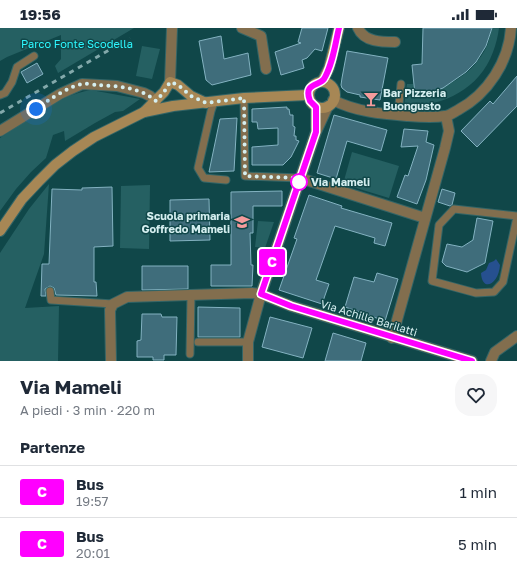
<!DOCTYPE html>
<html lang="it">
<head>
<meta charset="utf-8">
<style>
  :root { --surface:#fff; --page:#f6f6f7; --text:#1f2937; --muted:#747a83; --line:#e0e1e3 }
  body { margin:0; font-family:"Golos Text",sans-serif; background:var(--page); color:var(--text); height:100vh; display:flex; flex-direction:column; font-size:15px; white-space:nowrap }
  * { box-sizing:border-box; margin:0 }
  p { font-size:13px; color:var(--muted) }
  .icon { flex:none; width:22px; height:22px; fill:none; stroke:currentColor; stroke-width:2; stroke-linecap:round; stroke-linejoin:round }
  .map { position:relative; height:333px; overflow:hidden }
  .drawer { display:flex; flex-direction:column; background:var(--surface); flex:1 }
  .drawer>* { flex:none }
  .badge { padding:0 8px; border-radius:3px; font-size:14px; line-height:26px }
  .you { position:absolute; width:20px; height:20px; margin:-10px; border:3px solid #fff; border-radius:50%; background:#1a73e8; box-shadow:0 0 0 6px #1a73e833 }
  .map>.badge { position:absolute; translate:-50% -50%; box-shadow:0 0 0 2px #fff }
  h2 { padding:0 20px; font-size:15px; line-height:36px }
  .round { display:grid; place-items:center; flex:none; width:42px; height:42px; border-radius:16px; background:var(--page) }
  .summary { display:flex; align-items:center; justify-content:space-between; height:68px; padding:0 20px }
  h1 { font-size:19px; font-weight:700; line-height:30px }
  ul { padding:0; list-style:none }
  li { display:flex; align-items:center; gap:12px; height:52px; padding:0 20px; border-top:1px solid var(--line) }
  li div { flex:1 }
  li b { display:block; font-size:15px }
  li em { font-style:normal }
  li .badge { min-width:44px; font-weight:700; text-align:center }
  .status { display:flex; justify-content:space-between; align-items:center; height:28px; padding:0 20px; background:var(--surface); direction:ltr }
  .status svg { height:11px; fill:currentColor }
  .map>svg:first-child { display:block }
  .green { fill:#256062 }
  .water { fill:#26508f }
  .building { fill:#3f6d7b; stroke:#83b2c1 }
  .lines { fill:none; stroke-linecap:round; stroke-linejoin:round }
  .service-casing { stroke:#336567; stroke-width:9 }
  .minor-casing { stroke:#336567; stroke-width:12 }
  .secondary-casing { stroke:#336567; stroke-width:12 }
  .service { stroke:#826e4e; stroke-width:7 }
  .minor { stroke:#826e4e; stroke-width:10 }
  .secondary { stroke:#a78755; stroke-width:10 }
  .rail { stroke:#83a9ab; stroke-width:3; stroke-dasharray:5 5; stroke-linecap:butt }
  .line-casing { stroke:#fff; stroke-width:9 }
  .line { stroke:#f0f; stroke-width:6 }
  .walk { stroke:#d5eff0; stroke-width:4; stroke-dasharray:0 7.2 }
  .stop-dot { fill:#fff; stroke:#f0f; stroke-width:2 }
  .labels { text-anchor:middle; stroke-width:3; stroke-linejoin:round; paint-order:stroke }
  .park-label { font-size:11px; fill:#2df6fd; stroke:#104749 }
  .poi-label { font-size:11px; font-weight:bold; fill:#d5eff0; stroke:#104749; text-anchor:start }
  .stop-label { font-size:11px; font-weight:bold; fill:#d5eff0; stroke:#104749; text-anchor:start }
  .street-label { font-size:11px; fill:#d5eff0; stroke:#104749 }
</style>
</head>
<body>
<div class="status"><b>19:56</b><svg viewBox="0 0 49 12"><path d="M0 12V9h3v3zM5 12V6h3v6zM10 12V3h3v9zM15 12V0h3v12zM26 1h20v11H26zM47 4h2v5h-2z"/></svg></div>
<div class="map">
<svg width="517" height="333" viewBox="0 0 517 333">
  <rect width="100%" height="100%" fill="#104749"/>
  <g class="green">
    <path d="M0,0H134L58,45L55,38L61,31V7L7,29L0,33Z"/>
    <path d="M492,0H499C498,8 496,16 493,24C479,62 442,79 404,78L407,56H413L415,67C445,62 473,47 487,18C489,13 490,6 492,0Z"/>
    <path d="M142,18L160,21L152,51L136,48Z"/>
    <path d="M91,62L140,71L123,83L115,84L95,95L65,113L64,103L53,107L46,130L31,144L16,161L0,183V110C28,92 57,68 91,62Z"/>
    <path d="M352,124L399,138L389,170L343,156Z"/>
    <path d="M49,156L44,226L25,280L59,278L58,333H0V225L29,181Z"/>
    <path d="M150,157L149,221L120,220L121,158Z"/>
    <path d="M258,193L274,194L265,220L255,219Z"/>
  </g>
  <path class="water" d="M496,231L500,237C499,256 482,265 481,245L486,242L489,235L494,233Z"/>
  <g class="building">
    <path d="M302,0H328L322,23L315,21L307,30L302,32L304,40L281,47L275,24L301,15L298,14Z"/>
    <path d="M423,0H492L486,18L476,34L466,44L443,60L432,64L415,67L412,37L422,36Z"/>
    <path d="M221,8L224,31L248,25L251,47L212,57L206,52L199,13Z"/>
    <path d="M347,23L388,30L380,72L360,69V67L347,64L342,60L341,57L342,50Z"/>
    <path d="M37,35L43,46L27,55L21,44Z"/>
    <path d="M517,48V78L477,119L461,103L490,73L493,76Z"/>
    <path d="M287,79V81H289L290,87H293V98L295,99L294,108H296V112L299,113L291,129L283,137H252V119L278,117V100L258,101L257,94H252V81Z"/>
    <path d="M334,87L387,102L381,123L347,113L336,151L317,145Z"/>
    <path d="M237,90L234,143L209,144L220,91Z"/>
    <path d="M404,101L428,103L426,114L434,117L426,152L417,176L397,169L405,147L408,148L418,118L401,119Z"/>
    <path d="M112,159L113,218L94,219V254H96L97,268L56,267L54,260L50,258L45,261L46,268H41L42,236H49L52,161L82,162V160Z"/>
    <path d="M442,161L455,165L452,177L450,178L438,174Z"/>
    <path d="M282,163V178H253V205H250L251,237H253L252,258H211V237H231V164Z"/>
    <path d="M309,167L342,178L341,180L392,195L385,218L374,215L375,210L335,198L316,252L329,256L322,276L279,262L297,211L294,210Z"/>
    <path d="M209,171L210,212L170,213V172Z"/>
    <path d="M477,190L493,193L485,235L467,244L446,238L442,234L447,216L462,219L473,212Z"/>
    <path d="M142,238H188V261L142,262Z"/>
    <path d="M377,245L398,251L385,293L345,279L354,249L374,254Z"/>
    <path d="M198,279L240,280V309H198Z"/>
    <path d="M142,286H161L162,289H177L176,327H164V332H153V329H137V313L141,312Z"/>
    <path d="M270,289L312,300L303,330L262,319Z"/>
    <path d="M333,305L366,315L361,333H325Z"/>
  </g>
  <g class="lines">
    <g class="service-casing">
      <g id="service">
        <path d="M0,67L5,65L12,54L17,39L34,28"/>
        <path d="M244,70L245,148L300,150"/>
        <path d="M214,74L211,83L198,140L204,150L226,152"/>
        <path d="M398,87L401,56"/>
        <path d="M517,188L454,181L439,197L432,253L476,265L494,264L503,254L517,189"/>
        <path d="M50,263L51,272L113,276"/>
        <path d="M198,314H248"/>
        <path d="M190,326L191,267"/>
      </g>
    </g>
    <g class="minor-casing">
      <g id="minor">
        <path d="M242,0L261,8L266,41"/>
        <path d="M358,0C364,14 382,14 395,14"/>
        <path d="M170,54L172,0"/>
        <path d="M333,72C356,84 383,86 408,88C420,89 433,90 445,88C449,88 454,84 458,82C488,66 509,33 511,0"/>
        <path d="M316,100V79"/>
        <path d="M0,103L60,66L82,56L117,58L144,65L150,68L156,73"/>
        <path d="M300,150L425,190"/>
        <path d="M392,310L445,120L449,103L446,88"/>
        <path d="M111,333L110,282L113,276L127,269L252,265L261,266L291,278L472,333"/>
        <path d="M248,333V314L261,266L316,104L328,78"/>
        <path d="M491,333L495,324L517,308"/>
      </g>
    </g>
    <g class="secondary-casing">
      <g id="secondary">
        <circle cx="322" cy="67" r="13"/>
        <path d="M322,54L329,40L339,0"/>
        <path d="M144,84L164,64L170,54L178,57L191,68L206,75"/>
        <path d="M0,203L22,171L39,153L55,137L73,123L94,109L144,84L173,78L244,70L308,67"/>
      </g>
    </g>
    <use href="#service" class="service"/>
    <use href="#minor" class="minor"/>
    <use href="#secondary" class="secondary"/>
    <path class="rail" d="M0,85L130,10"/>
  </g>
  <g class="lines">
    <g class="line-casing">
      <path id="line" d="M339,0C335,16 333,36 324,51C319,58 303,55 310,73L316,79V104L261,266L291,278L472,333"/>
    </g>
    <use href="#line" class="line"/>
    <path class="walk" d="M36,81C47,73 69,58 82,56C87,55 93,57 97,57C117,58 140,59 156,73L164,64L170,54L178,57L191,68L206,75L244,70L245,148L300,150L299,154"/>
  </g>
  <defs>
    <g id="bar-bare" transform="scale(1.2)"><path d="M-6-5H6L.8 .8V4.5H3.5V6h-7V4.5H-.8V.8Z" fill="#f59b9c" stroke="#104749" stroke-width="2.5" paint-order="stroke"/></g>
    <g id="school-bare" transform="scale(1.2)"><path d="M0-5L7-2L0 1L-7-2ZM-4 1L0 2.5L4 1V4Q0 6-4 4Z" fill="#f59b9c" stroke="#104749" stroke-width="2.5" paint-order="stroke"/></g>
  </defs>
  <g fill-rule="evenodd">
    <use href="#bar-bare" x="371" y="71"/>
    <use href="#school-bare" x="242" y="194"/>
  </g>
  <circle class="stop-dot" cx="299" cy="154" r="8"/>
  <g class="labels">
    <g class="park-label">
      <text x="77" y="20">Parco Fonte Scodella</text>
    </g>
    <g class="poi-label">
      <text x="383" y="69">Bar Pizzeria<tspan x="383" dy="13">Buongusto</tspan></text>
      <text x="230" y="192" text-anchor="end">Scuola primaria<tspan x="230" dy="13">Goffredo Mameli</tspan></text>
    </g>
    <g class="stop-label">
      <text x="311" y="158">Via Mameli</text>
    </g>
    <g class="street-label">
      <text transform="translate(369 290) rotate(17)" y="4">Via Achille Barilatti</text>
    </g>
  </g>
</svg>
<div class="you" style="left:36px;top:81px"></div>
<b class="badge" style="left:272px;top:234px;background:#f0f;color:#fff">C</b>
</div>
<section class="drawer">
<div class="summary"><div><h1>Via Mameli</h1><p>A piedi · 3 min · 220 m</p></div><a class="round"><svg class="icon" aria-label="heart" viewBox="0 0 24 24"><path d="M12 20l-8-8c-3-5 5-10 8-4 3-6 11-1 8 4z"/></svg></a></div>
<h2>Partenze</h2>
<ul>
<li><span class="badge" style="background:#f0f;color:#fff">C</span><div><b>Bus</b><p>19:57</p></div><em>1 min</em></li>
<li><span class="badge" style="background:#f0f;color:#fff">C</span><div><b>Bus</b><p>20:01</p></div><em>5 min</em></li>
</ul>
</section>
</body>
</html>
